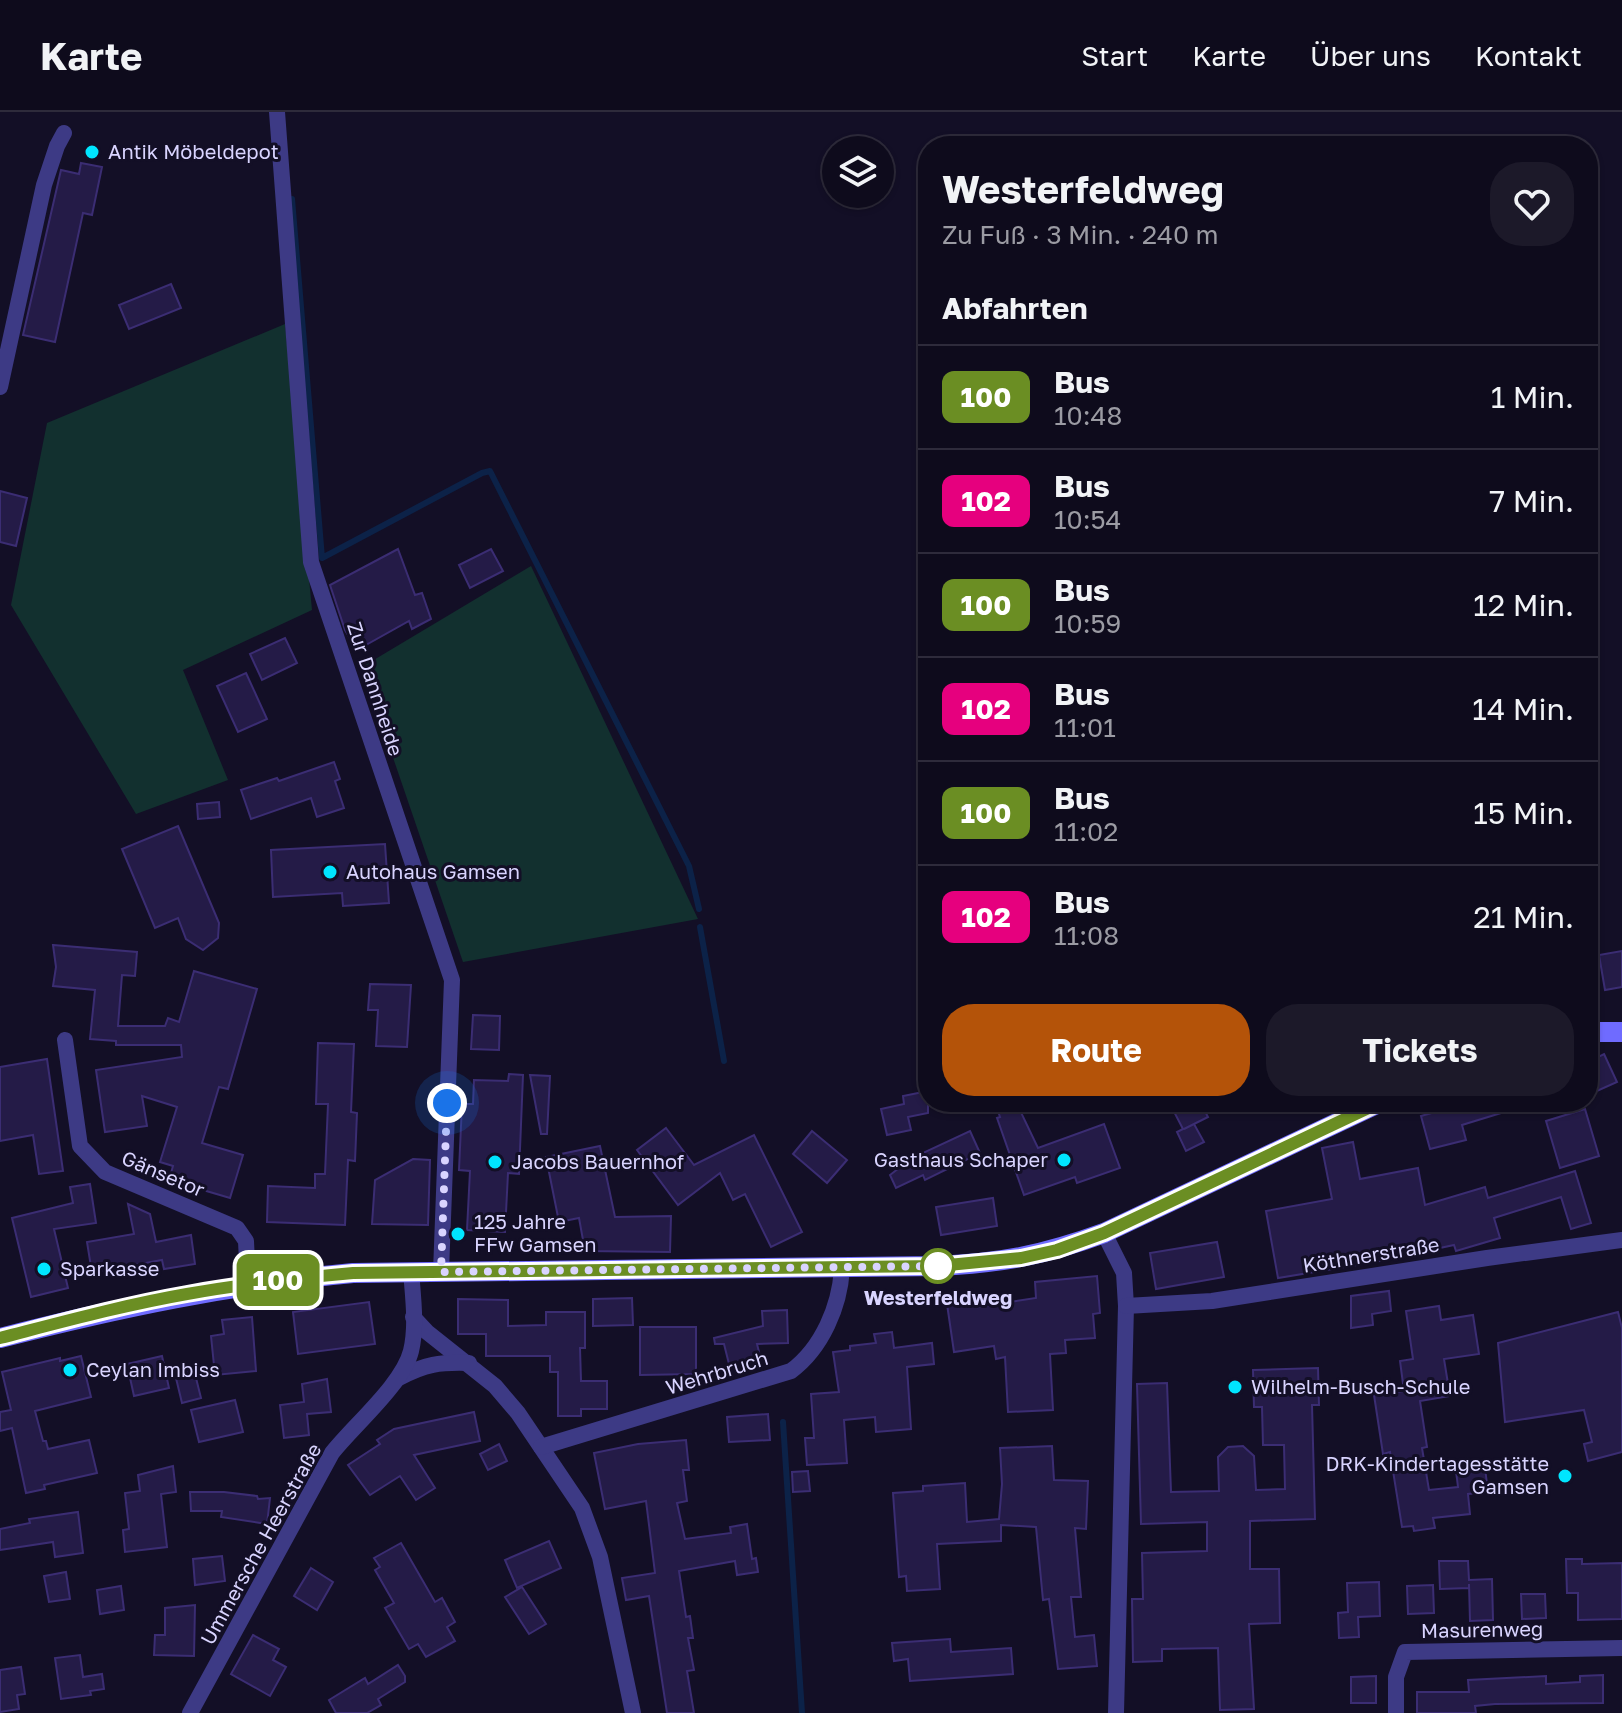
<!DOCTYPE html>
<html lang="de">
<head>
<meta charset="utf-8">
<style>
  :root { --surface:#0e0b1c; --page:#1c1929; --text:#f1f3f6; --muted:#9b9ba3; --line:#2e2b3b; --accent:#b45309 }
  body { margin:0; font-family:"Golos Text",sans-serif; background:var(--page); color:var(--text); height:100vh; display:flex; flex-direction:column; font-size:30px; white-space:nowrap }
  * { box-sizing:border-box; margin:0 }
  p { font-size:26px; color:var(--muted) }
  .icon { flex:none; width:44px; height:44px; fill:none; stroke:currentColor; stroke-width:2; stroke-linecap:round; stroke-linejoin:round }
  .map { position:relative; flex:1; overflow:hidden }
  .drawer { position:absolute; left:918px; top:24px; width:680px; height:976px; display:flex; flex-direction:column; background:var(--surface); border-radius:32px; box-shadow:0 2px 6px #0004,0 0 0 2px var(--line) }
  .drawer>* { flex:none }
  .badge { padding:0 16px; border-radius:12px; font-size:28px; line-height:52px }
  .buttons { position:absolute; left:822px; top:24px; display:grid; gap:16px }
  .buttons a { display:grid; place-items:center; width:72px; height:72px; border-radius:50%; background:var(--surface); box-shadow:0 2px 6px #0004,0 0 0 2px var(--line); font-size:40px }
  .you { position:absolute; width:40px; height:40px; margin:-20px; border:6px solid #fff; border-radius:50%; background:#1a73e8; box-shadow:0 0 0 12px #1a73e833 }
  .map>.badge { position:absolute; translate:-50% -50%; box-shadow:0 0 0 4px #fff }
  h2 { padding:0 24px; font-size:30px; line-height:72px }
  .round { display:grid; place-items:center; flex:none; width:84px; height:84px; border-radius:32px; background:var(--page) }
  .headline { display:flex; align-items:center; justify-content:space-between; height:136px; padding:0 24px }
  h1 { font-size:38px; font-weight:700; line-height:60px }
  .primary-button { display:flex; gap:16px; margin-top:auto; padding:16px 24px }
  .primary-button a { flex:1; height:92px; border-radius:32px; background:var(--accent); color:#fff; font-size:32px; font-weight:700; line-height:92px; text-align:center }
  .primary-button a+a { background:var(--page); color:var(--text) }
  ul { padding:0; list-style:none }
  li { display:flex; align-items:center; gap:24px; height:104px; padding:0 24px; border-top:2px solid var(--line) }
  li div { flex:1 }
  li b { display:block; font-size:30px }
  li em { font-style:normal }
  li .badge { min-width:88px; font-weight:700; text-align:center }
  header { display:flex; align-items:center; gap:48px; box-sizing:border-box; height:112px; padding:0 40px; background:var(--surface); border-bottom:2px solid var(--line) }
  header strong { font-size:38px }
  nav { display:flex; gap:44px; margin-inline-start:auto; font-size:28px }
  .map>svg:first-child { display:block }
  .green { fill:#12302f }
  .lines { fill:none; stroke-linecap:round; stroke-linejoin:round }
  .stream { stroke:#0c2248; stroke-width:6 }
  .building { fill:#241b47; stroke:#3b2d73; stroke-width:2 }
  .street { stroke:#3d3a85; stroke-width:16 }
  .secondary { stroke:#6f6bff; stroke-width:20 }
  .line-casing { stroke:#fff; stroke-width:18 }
  .line { stroke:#6b8e23; stroke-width:12 }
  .walk { stroke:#d9d4ff; stroke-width:8; stroke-dasharray:0 14.4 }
  .poi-dot { fill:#00e5ff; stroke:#130f26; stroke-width:3 }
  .stop-dot { fill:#fff; stroke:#6b8e23; stroke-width:4 }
  .labels { text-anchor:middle; stroke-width:6; stroke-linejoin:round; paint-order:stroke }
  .poi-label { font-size:20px; fill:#d9d4ff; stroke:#130f26; text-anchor:start }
  .street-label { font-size:20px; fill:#d9d4ff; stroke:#130f26 }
  .stop-label { font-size:20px; font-weight:bold; fill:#d9d4ff; stroke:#130f26 }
</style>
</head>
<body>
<header>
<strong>Karte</strong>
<nav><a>Start</a><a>Karte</a><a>Über uns</a><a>Kontakt</a></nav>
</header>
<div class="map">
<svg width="1622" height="1601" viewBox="0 0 1622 1601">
  <rect width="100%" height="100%" fill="#130f26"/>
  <g class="green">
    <path d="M285,212L312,498L183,558L228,668L136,702L11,493L47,311Z"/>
    <path d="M531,454L698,807L463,850L362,555Z"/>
  </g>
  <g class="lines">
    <g class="stream">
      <path d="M292,87L322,446L482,361L490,359L689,754L699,797"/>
      <path d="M700,815L724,949"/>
      <path d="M783,1310L802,1601"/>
    </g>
  </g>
  <g class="building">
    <path d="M81,51L102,55L92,103L83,101L55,230L23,223L61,58L79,62Z"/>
    <path d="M171,172L181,196L129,217L119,193Z"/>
    <path d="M0,379L27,386L16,434L0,430Z"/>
    <path d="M398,437L415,483L422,481L431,507L412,517L409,509L357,538L345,518L330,473Z"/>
    <path d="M491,437L503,459L470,476L459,453Z"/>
    <path d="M285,526L297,551L262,568L250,542Z"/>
    <path d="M246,561L267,607L238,620L217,574Z"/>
    <path d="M334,650L340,667L335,669L344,696L317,705L311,686L251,707L241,678L277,666L279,669Z"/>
    <path d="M219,690L220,705L198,707L197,692Z"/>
    <path d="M178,714L219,811L218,826L203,838L186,827L178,806L155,816L122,737Z"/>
    <path d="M385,732L389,791L343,794L342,781L273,785L271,738Z"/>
    <path d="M53,833L137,840L135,864L122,863L118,914H165L168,906L179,910L194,859L257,877L228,977L219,975L202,1031L243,1043L230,1086L169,1068L173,1054L160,1050L177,995L142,984L147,1014L105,1020L96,958L182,945L181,933H116V929L90,927L95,878L53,874L56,855Z"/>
    <path d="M1622,839V875L1605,878L1599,843Z"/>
    <path d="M370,872L411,873L407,935L376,934L378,898H368Z"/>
    <path d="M473,903L500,904L499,938L471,937Z"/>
    <path d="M318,931L354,932L351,1000L357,1001L355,1049L348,1048L345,1113L267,1110L268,1074L315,1076V1062H325L328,992H316Z"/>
    <path d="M1604,942L1617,970L1588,983V950Z"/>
    <path d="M47,947L63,1059L39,1062L33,1023L0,1029V955Z"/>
    <path d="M509,962L523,963L519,1062L508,1061L505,1120L467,1118L470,1059L459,1058L462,992H473L474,968L508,969Z"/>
    <path d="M530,963L550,964L547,1022H541Z"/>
    <path d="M928,979V1001L908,1005L911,1018L887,1023L881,997L904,992L903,984Z"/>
    <path d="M995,990H1016L1038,1036L1104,1012L1120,1056L1077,1071L1075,1065L1024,1083L997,1006L1000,1005Z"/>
    <path d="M1169,990H1200L1208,1005L1184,1017L1194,1012L1204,1030L1186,1039L1177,1020L1183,1017Z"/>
    <path d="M1471,990H1524V994L1462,1013L1466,1028L1430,1037L1421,1004Z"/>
    <path d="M1585,997L1599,1044L1560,1056L1546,1009Z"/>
    <path d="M666,1016L694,1053L754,1023L802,1120L771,1135L745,1082L733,1088L720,1061L678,1093L637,1038Z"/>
    <path d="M812,1019L847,1048L827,1071L793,1042Z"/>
    <path d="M970,1019L980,1041L925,1068L923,1063L896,1076L890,1063L912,1046Z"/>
    <path d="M1353,1030L1360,1067L1418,1056L1425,1093L1485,1075L1488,1086L1575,1059L1591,1111L1571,1117L1561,1085L1494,1106L1500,1126L1456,1139L1454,1133L1375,1150L1278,1166L1266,1099L1332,1087L1322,1036Z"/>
    <path d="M600,1034L615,1105L671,1104L670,1140L585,1139L579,1106L559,1110L546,1045Z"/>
    <path d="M413,1047L430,1048L428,1113L372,1112L375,1068Z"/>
    <path d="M90,1072L96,1111L54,1117L68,1176L31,1185L12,1106L73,1091L70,1075Z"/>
    <path d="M993,1086L997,1114L941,1123L936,1095Z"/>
    <path d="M128,1092L150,1102L156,1130L191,1123L195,1152L164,1157L162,1148L92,1161L87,1130L134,1122Z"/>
    <path d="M1217,1130L1224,1165L1156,1177L1150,1141Z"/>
    <path d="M1097,1164L1100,1201L1093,1202L1095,1226L1065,1228L1066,1241L1050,1242L1053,1298L1008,1300L1005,1245L996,1247L994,1234L954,1240L947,1192L977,1188L978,1195L1036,1186L1035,1170Z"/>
    <path d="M1389,1179L1391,1199L1372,1202L1373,1213L1351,1216V1184Z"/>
    <path d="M632,1186L633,1213L593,1214V1187Z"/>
    <path d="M458,1187L508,1188V1214L546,1213V1200H585V1236H580L581,1269H607V1297H581V1304H558V1260H550V1244H486V1222H458Z"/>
    <path d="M369,1190L375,1232L298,1242L293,1200Z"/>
    <path d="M1439,1194L1441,1208L1473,1203L1479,1242L1444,1247L1450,1284L1420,1289L1427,1335L1422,1336L1429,1378L1458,1375L1455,1351L1484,1348L1488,1380L1468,1382L1470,1402L1433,1406L1435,1416L1414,1419L1413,1414L1402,1415L1390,1340L1383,1342L1374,1283L1404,1279L1400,1249L1413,1247L1406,1199Z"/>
    <path d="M787,1198L788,1231L757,1232L760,1244L729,1252L724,1232H715L714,1226L763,1214L762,1199Z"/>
    <path d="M1618,1200L1622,1216V1340L1588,1349L1584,1332L1592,1330L1584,1298L1505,1310L1498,1231Z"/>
    <path d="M252,1205L256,1259L215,1263L211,1224L224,1222L222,1208Z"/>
    <path d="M640,1215H696V1262L640,1263Z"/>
    <path d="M892,1220L894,1236L932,1231L934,1252L907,1255L911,1317L876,1320L875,1305L844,1308L847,1351L807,1353L805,1326H814L811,1282L839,1280L833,1240L850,1238V1234L876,1231L874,1222Z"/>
    <path d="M81,1244L91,1285L35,1299L43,1329H46L48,1337L89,1328L97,1361L44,1373L45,1377L26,1381L12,1316L0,1319V1300L11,1298L2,1260L60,1246V1249Z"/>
    <path d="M162,1244L169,1276L134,1284L127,1252Z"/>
    <path d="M1318,1256L1319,1293H1312L1315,1407L1250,1409V1457H1279L1280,1511L1249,1512L1254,1597L1220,1598L1218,1536L1162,1537V1549L1133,1550L1132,1487H1143L1142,1441L1207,1439V1410L1141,1412L1137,1272L1167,1271L1171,1380L1219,1379L1218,1345L1228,1335L1243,1334L1254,1344L1256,1378L1285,1377L1284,1333H1263L1262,1295H1254L1253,1258Z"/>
    <path d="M194,1258L201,1286L182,1291L175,1262Z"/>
    <path d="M327,1267L331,1300L307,1302L309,1323L284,1326L280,1293L304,1290L302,1272Z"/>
    <path d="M235,1288L243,1320L199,1330L191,1298Z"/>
    <path d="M474,1300L480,1329L414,1343L435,1376L416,1388L400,1364L370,1383L348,1353L380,1332L377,1328L394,1317Z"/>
    <path d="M768,1302L770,1328L729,1330L727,1305Z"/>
    <path d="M686,1328L689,1358H683L687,1389L677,1391L685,1427L731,1421L730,1415L747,1412L752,1447L756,1446L758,1460L737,1463L735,1449L679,1459L686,1505L690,1504L693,1526H688L694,1558L687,1559L694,1601H667L649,1484L626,1488L622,1466L655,1461L646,1389L605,1397L594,1341L638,1332Z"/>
    <path d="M499,1332L507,1349L488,1358L480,1342Z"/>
    <path d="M1052,1334L1054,1368L1088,1369L1086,1417L1075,1416L1081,1485H1071L1075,1525L1094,1523L1097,1554L1058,1557L1049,1487L1043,1488L1036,1415L1001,1413V1429L937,1432L940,1477L907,1479L906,1464L899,1465L893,1381L923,1379V1374L965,1371L967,1410L999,1407L1002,1372L1000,1336Z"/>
    <path d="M173,1354L176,1380L161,1382L167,1435L125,1440L123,1418L129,1417L125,1381L140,1379L138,1363Z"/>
    <path d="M808,1359L810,1379L793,1380L792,1360Z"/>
    <path d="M190,1380H224L257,1384L258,1387L270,1386L267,1412L221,1405L222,1399H191Z"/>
    <path d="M78,1400L83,1441L55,1445L53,1430L0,1438V1417L30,1411L29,1407Z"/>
    <path d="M549,1429L561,1456L517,1476L505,1448Z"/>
    <path d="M401,1431L435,1490L442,1486L455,1510L447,1515L455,1529L426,1545L418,1532L409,1537L385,1496L394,1491L375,1458L380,1455L374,1446Z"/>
    <path d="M222,1444L225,1469L195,1473L193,1447Z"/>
    <path d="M1566,1447H1582V1452L1622,1451V1507L1578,1508V1481H1567Z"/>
    <path d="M1439,1449H1468L1469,1468L1492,1467L1493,1508L1470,1509L1469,1472V1476L1440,1477Z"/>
    <path d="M311,1456L333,1470L317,1498L294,1484Z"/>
    <path d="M66,1460L70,1487L49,1490L44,1464Z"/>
    <path d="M1379,1470L1380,1504L1358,1505L1359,1525L1339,1526L1338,1501L1348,1500L1347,1471Z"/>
    <path d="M1433,1473L1434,1501L1408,1502L1407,1474Z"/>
    <path d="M121,1474L124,1498L100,1502L97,1478Z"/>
    <path d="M522,1475L546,1512L529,1522L505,1485Z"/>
    <path d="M1521,1482H1545L1546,1506L1522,1507Z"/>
    <path d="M195,1493L194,1544L154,1543L155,1523H165V1496Z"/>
    <path d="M253,1523L279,1537L273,1548L286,1555L270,1584L231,1562Z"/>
    <path d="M950,1527L951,1540L1011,1536L1013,1562L910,1569L908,1547L894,1549L892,1531Z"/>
    <path d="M80,1543L83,1565L102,1562L104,1577L90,1579L91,1583L61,1587L55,1546Z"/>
    <path d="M398,1553L405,1564V1570L378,1587L381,1593L367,1601H336L329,1588L365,1566L368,1572Z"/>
    <path d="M21,1555L25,1582L17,1583L19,1597L0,1600V1558Z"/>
    <path d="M1603,1563V1591L1495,1592L1475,1594L1476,1601H1417V1580H1469L1468,1568L1546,1564V1572L1580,1570V1564Z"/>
    <path d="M1376,1564V1591H1351V1565Z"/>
  </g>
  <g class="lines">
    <g class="street">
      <path d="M277,0L311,450L452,868L441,1160"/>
      <path d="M0,275L44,73L57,34L64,21"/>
      <path d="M65,928L80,1034L105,1060L237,1116L246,1129L248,1172"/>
      <path d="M1104,1121L1124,1161L1126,1194L1116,1601"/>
      <path d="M1126,1194L1212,1189L1487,1146L1622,1128"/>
      <path d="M413,1205L427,1220L495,1274L518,1301L582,1396L600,1445L633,1601"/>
      <path d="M399,1266C425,1252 440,1250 469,1251"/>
      <path d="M541,1335L791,1259C822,1236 840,1194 842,1156"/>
      <path d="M190,1601L332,1341C354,1313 403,1272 411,1239C417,1214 413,1185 411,1159"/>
      <path d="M1396,1601V1565L1405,1540L1622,1536"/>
    </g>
    <g class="secondary">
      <path d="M1588,920H1622"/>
      <path d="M0,1226C118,1196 231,1172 353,1161L938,1154C1002,1151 1044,1143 1104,1121L1381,990"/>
    </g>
  </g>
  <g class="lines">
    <g class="line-casing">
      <path id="line" d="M0,1226C62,1210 124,1193 187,1182C242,1172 297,1166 353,1161L938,1154L1021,1146L1057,1138L1104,1121L1381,990"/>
    </g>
    <use href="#line" class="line"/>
    <path class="walk" d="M447,991L441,1160L938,1154"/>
  </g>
  <g class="poi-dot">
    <circle cx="92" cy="40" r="8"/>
    <circle cx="330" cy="760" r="8"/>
    <circle cx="1064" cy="1048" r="8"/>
    <circle cx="495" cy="1050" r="8"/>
    <circle cx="458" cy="1122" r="8"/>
    <circle cx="44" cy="1157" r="8"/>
    <circle cx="70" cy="1258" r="8"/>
    <circle cx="1235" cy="1275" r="8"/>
    <circle cx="1565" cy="1364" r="8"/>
  </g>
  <circle class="stop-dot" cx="938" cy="1154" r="16"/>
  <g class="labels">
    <g class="poi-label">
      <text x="108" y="47">Antik Möbeldepot</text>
      <text x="346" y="767">Autohaus Gamsen</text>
      <text x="1048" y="1055" text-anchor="end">Gasthaus Schaper</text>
      <text x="511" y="1057">Jacobs Bauernhof</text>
      <text x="474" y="1117">125 Jahre<tspan x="474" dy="23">FFw Gamsen</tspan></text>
      <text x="60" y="1164">Sparkasse</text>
      <text x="86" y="1265">Ceylan Imbiss</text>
      <text x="1251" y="1282">Wilhelm-Busch-Schule</text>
      <text x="1549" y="1359" text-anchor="end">DRK-Kindertagesstätte<tspan x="1549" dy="23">Gamsen</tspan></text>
    </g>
    <g class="street-label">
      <text transform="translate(375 577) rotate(72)" y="7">Zur Dannheide</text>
      <text transform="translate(163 1062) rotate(23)" y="7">Gänsetor</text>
      <text transform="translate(1371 1143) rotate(-9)" y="7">Köthnerstraße</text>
      <text transform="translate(717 1261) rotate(-17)" y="7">Wehrbruch</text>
      <text transform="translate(261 1432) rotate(-61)" y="7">Ummersche Heerstraße</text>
      <text transform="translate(1482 1518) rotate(-1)" y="7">Masurenweg</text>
    </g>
    <g class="stop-label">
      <text x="938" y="1193">Westerfeldweg</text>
    </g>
  </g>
</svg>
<div class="buttons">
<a><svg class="icon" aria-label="layers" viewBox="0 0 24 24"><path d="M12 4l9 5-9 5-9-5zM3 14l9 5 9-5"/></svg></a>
</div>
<div class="you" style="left:447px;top:991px"></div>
<b class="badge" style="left:278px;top:1168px;background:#6b8e23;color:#fff">100</b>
<section class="drawer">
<div class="headline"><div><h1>Westerfeldweg</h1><p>Zu Fuß · 3 Min. · 240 m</p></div><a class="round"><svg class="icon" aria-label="heart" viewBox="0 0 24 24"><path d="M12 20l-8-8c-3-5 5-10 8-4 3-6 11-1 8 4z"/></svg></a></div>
<h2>Abfahrten</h2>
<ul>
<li><span class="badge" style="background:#6b8e23;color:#fff">100</span><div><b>Bus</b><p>10:48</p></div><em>1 Min.</em></li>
<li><span class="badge" style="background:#e6007e;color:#fff">102</span><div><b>Bus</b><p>10:54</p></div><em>7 Min.</em></li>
<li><span class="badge" style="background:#6b8e23;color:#fff">100</span><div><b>Bus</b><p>10:59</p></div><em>12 Min.</em></li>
<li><span class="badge" style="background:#e6007e;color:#fff">102</span><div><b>Bus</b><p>11:01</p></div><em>14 Min.</em></li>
<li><span class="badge" style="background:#6b8e23;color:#fff">100</span><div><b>Bus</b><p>11:02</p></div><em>15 Min.</em></li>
<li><span class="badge" style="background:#e6007e;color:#fff">102</span><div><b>Bus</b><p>11:08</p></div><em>21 Min.</em></li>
</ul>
<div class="primary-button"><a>Route</a><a>Tickets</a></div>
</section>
</div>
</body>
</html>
